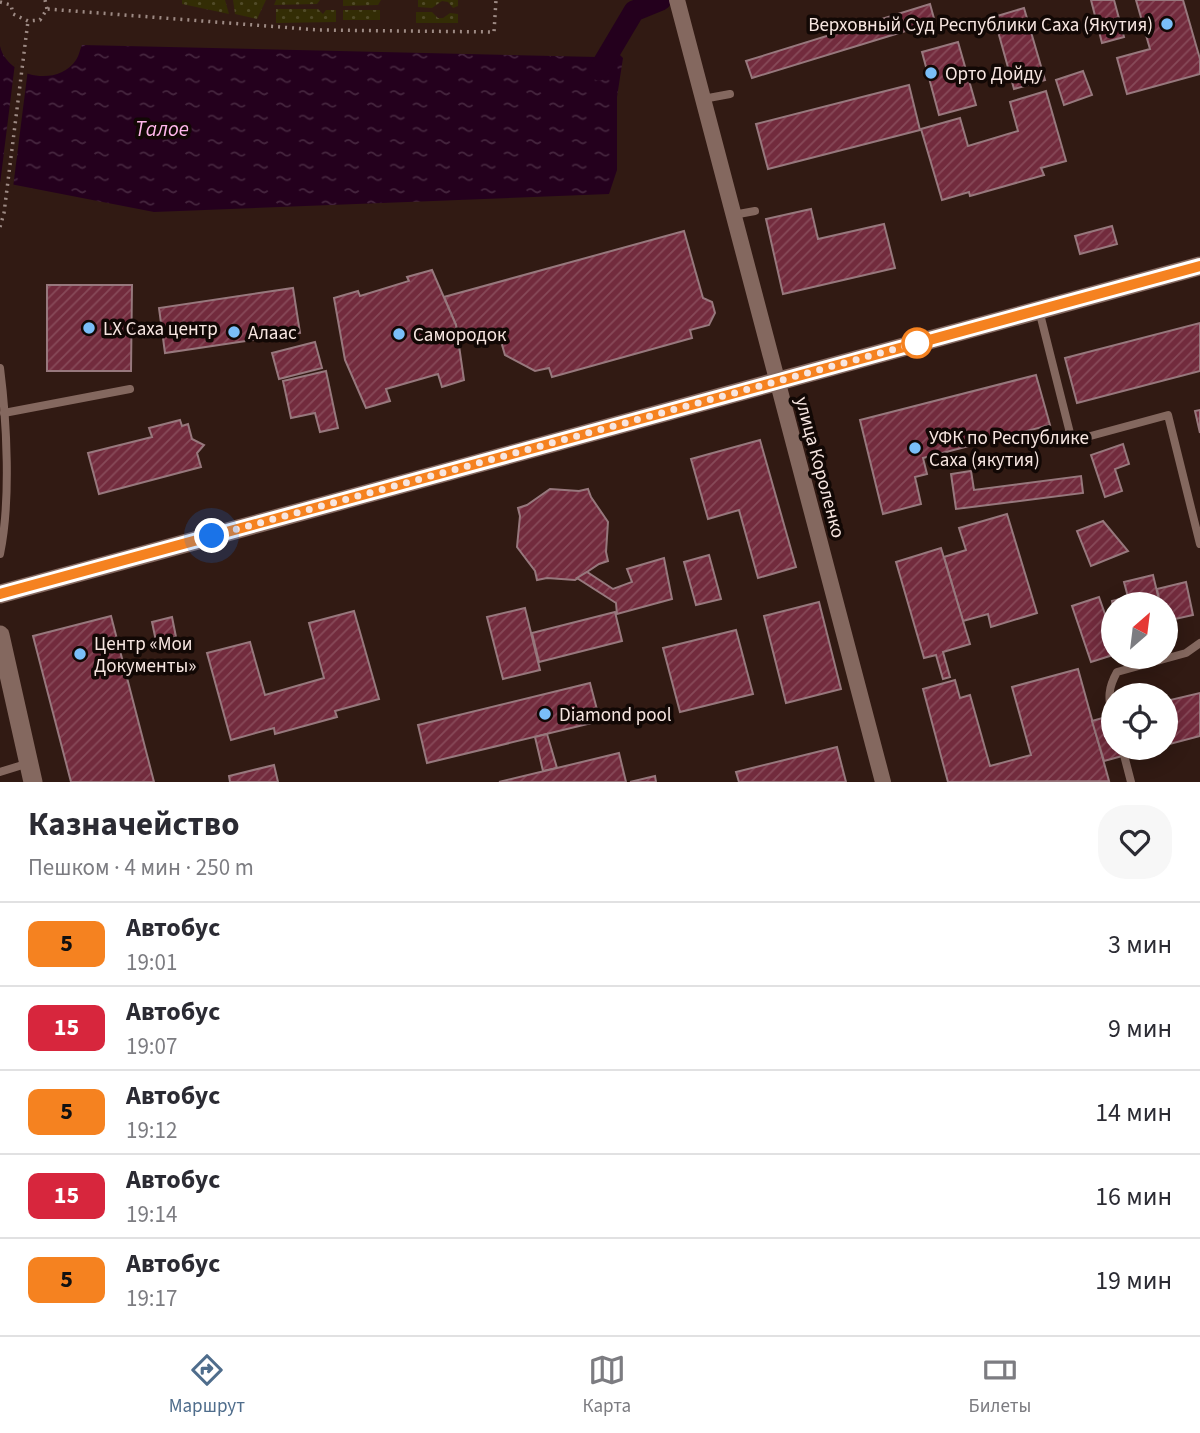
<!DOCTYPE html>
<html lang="ru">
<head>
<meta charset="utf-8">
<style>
  :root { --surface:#fff; --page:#f7f7f7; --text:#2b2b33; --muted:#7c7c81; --line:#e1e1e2; --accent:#4f6d8c }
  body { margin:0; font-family:"Source Sans 3",sans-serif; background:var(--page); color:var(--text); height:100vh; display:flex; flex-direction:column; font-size:26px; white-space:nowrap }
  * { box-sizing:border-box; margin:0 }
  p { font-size:23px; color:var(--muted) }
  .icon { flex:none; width:38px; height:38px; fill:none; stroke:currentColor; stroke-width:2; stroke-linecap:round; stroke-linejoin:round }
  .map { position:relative; height:782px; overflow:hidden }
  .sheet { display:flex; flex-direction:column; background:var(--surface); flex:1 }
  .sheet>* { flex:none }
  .badge { padding:0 14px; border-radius:10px; font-size:24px; line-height:46px }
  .needle { width:46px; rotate:28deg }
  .tools { position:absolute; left:1101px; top:592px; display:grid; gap:14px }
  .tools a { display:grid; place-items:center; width:77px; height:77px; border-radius:50%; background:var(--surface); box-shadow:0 4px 18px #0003; font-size:35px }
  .you { position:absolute; width:35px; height:35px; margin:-18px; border:5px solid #fff; border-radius:50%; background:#1a73e8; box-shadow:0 0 0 10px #1a73e833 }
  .map>.badge { position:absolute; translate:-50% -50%; box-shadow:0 0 0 4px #fff }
  .round { display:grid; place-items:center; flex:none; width:74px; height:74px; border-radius:28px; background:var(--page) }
  .head { display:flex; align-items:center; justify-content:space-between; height:119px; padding:0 28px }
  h1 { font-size:33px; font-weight:700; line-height:52px }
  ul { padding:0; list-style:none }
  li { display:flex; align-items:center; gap:21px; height:84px; padding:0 28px; border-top:2px solid var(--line) }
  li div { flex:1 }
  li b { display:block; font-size:26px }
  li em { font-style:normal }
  li .badge { min-width:77px; font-weight:700; text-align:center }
  .tabs { display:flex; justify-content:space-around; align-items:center; height:98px; border-top:2px solid var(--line); background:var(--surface); font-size:19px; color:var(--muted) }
  .tabs a { display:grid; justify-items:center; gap:4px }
  .tabs .on { color:var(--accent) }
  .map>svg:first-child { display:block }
  .green { fill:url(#green-dots) }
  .water { fill:url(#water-ripples) }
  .pier { fill:#311a13 }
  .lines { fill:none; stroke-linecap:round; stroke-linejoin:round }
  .canal { stroke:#24001d; stroke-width:21 }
  .building { fill:url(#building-hatch); stroke:#97787d; stroke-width:2 }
  .path { stroke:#9d8a84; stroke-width:3.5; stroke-dasharray:2 5; stroke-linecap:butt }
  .service { stroke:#84685f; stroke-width:8 }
  .minor { stroke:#84685f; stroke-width:16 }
  .tertiary { stroke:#84685f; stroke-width:19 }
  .line-casing { stroke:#fff; stroke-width:16 }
  .line { stroke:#f58220; stroke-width:10 }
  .walk { stroke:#f7e6e1; stroke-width:7; stroke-dasharray:0 12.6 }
  .poi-dot { fill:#7abef8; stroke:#120805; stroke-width:2.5 }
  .stop-dot { fill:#fff; stroke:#f58220; stroke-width:3.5 }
  .labels { text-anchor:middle; stroke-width:7; stroke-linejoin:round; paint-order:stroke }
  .poi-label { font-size:19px; fill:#f7e6e1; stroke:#120805; text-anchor:start }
  .street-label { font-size:19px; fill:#f7e6e1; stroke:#120805 }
  .water-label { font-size:21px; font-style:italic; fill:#ffb7eb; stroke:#120805 }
</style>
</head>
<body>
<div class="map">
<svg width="1200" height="782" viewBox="0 0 1200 782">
  <defs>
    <pattern id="green-dots" width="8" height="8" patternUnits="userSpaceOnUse" patternTransform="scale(1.75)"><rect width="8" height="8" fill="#332d05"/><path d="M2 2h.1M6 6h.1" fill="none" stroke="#514b29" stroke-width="1.8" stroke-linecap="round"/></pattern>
    <pattern id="water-ripples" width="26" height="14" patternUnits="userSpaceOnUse" patternTransform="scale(1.75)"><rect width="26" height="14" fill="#24001d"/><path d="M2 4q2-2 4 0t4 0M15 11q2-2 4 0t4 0" fill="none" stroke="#45253e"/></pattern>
    <pattern id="building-hatch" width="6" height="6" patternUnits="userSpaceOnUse" patternTransform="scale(1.75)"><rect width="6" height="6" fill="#722b3d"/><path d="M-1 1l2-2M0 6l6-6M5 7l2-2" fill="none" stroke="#874a59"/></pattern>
  </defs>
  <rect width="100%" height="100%" fill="#311a13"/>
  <g class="green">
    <path d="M182,0H225L229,14L182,4Z"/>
    <path d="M233,0H266L257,19L235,14Z"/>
    <path d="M276,0H320L317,4L274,5Z"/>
    <path d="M343,0H381L378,5L343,6Z"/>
    <path d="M418,0H458V6L453,8L448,2L442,1L432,8L418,7Z"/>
    <path d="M276,9H318L323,14L326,10H336V22L276,23Z"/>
    <rect x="343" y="10" width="37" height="10"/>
    <path d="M416,12H432L438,18H443L450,13L458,14V23H416Z"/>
  </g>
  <path class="water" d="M609,44L623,58L617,97V170L609,194L154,212L0,182V46C7,77 57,88 76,60C79,56 80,49 82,45L598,57Z"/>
  <path class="pier" d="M15,63L28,69L13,188L0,184Z"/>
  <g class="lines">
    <path class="canal" d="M599,70L634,11L661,0"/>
  </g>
  <g class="building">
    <path d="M1091,0H1114L1124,37L1102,43Z"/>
    <path d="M1136,0H1183L1200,59V74L1127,94L1117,58L1150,49Z"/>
    <path d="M930,4L935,22L752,78L746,61Z"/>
    <path d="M1024,8L1045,80L1014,89L994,17Z"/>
    <path d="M958,42L976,105L939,115L922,52Z"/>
    <path d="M1083,71L1092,95L1064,105L1056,80Z"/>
    <path d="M909,85L920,130L768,169L756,124Z"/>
    <path d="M1046,91L1066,161L1041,168L1044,175L970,196L969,192L942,200L921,129L960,118L968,146L1018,131L1010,102Z"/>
    <path d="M811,209L818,239L884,224L895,268L783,294L766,219Z"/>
    <path d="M1112,226L1117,244L1080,254L1075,236Z"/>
    <path d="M684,231L703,298L712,302L715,313L709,325L690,330L692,338L552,377L549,368L535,371L505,355L498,331L458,343L456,325L444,297Z"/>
    <path d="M432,270L456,325L464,380L442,387L438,374L386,389L390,401L366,408L345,360L334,298L358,291L360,296L409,281L407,277Z"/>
    <path d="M47,285H132L131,371H47Z"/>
    <path d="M293,288L300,333L165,353L159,308Z"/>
    <path d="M1200,323V371L1077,403L1065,358Z"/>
    <path d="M315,342L322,368L279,379L272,353Z"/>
    <path d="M326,371L338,428L320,432L315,413L291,418L283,381Z"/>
    <path d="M1036,375L1050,425L923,458L927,474L915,477L921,504L883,514L860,420Z"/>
    <path d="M1200,410V433L1195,411Z"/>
    <path d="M180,420L182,426L188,424L192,439L204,445L197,453L201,467L99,494L88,453L152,437L149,428Z"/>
    <path d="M760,440L796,567L758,578L739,510L708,519L691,459Z"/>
    <path d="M1123,444L1129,464L1115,469L1122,491L1105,497L1091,455Z"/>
    <path d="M971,471L974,490L1081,476L1083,493L956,509L951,474Z"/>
    <path d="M550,489L579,491L588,489L591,497L608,522L606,552L608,561L599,564L575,580L547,578L537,580L535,571L517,547L520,516L518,508L527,505Z"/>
    <path d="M1007,514L1037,613L991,627L988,614L963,621L944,557L966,550L959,528Z"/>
    <path d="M1103,521L1128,551L1091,566L1077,531Z"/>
    <path d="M941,548L970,644L943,652L950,677L943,679L936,655L924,658L896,562Z"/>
    <path d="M709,555L721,599L696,605L684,562Z"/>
    <path d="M664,558L672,599L617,614L616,603L577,578L587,572L613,589L632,582L627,569Z"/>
    <path d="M1153,575L1160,604H1113V606L1112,601L1128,597L1124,582Z"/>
    <path d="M1186,582L1193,615L1166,621V604H1160L1157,589Z"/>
    <path d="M1099,597L1113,637V655L1091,662L1072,606Z"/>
    <path d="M819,602L841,689L786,703L764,616Z"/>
    <path d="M525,608L540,670L503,679L487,617Z"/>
    <path d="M354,611L379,699L335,711L337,717L275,734L274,728L231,740L207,653L250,642L265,695L324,678L309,623Z"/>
    <path d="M615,612L622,641L539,662L532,633Z"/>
    <path d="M111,616L154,782H71L33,636Z"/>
    <path d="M172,617L176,637L156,641L152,622Z"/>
    <path d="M736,630L753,694L680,712L663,648Z"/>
    <path d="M1078,669L1109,781L948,782L923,689L955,680L960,698L970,695L990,766L1031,755L1012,687Z"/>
    <path d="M590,683L600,721L427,763L418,725Z"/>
    <path d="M1200,693V736L1166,745V701Z"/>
    <path d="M1113,715V747H1155L1104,761L1092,721Z"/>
    <path d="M547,734L557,768L543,771L535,737Z"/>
    <path d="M837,747L846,782H739L736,772Z"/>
    <path d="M619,753L626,782H499L557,768Z"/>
    <path d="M274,765L278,782H230L229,776Z"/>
    <path d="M655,776L656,782H630Z"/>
  </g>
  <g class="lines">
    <g class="path">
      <path d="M45,0L47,9"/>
      <path d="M0,2L11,5L13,14L28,21L40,20L47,9L319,30L494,32L496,0"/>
      <path d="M0,227L4,213L28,21"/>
    </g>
    <g class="service">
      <path d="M703,99L730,94"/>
      <path d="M733,215L755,211"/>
      <path d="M1039,310L1072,441L1168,415L1200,544"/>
      <path d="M0,368C7,423 11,501 0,554"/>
      <path d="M4,413L130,389"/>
      <path d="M1112,715C1108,698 1108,688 1117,672L1186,653L1200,643"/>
      <path d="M1124,755L1131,782"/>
      <path d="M0,772L29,763"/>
    </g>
    <path class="minor" d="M677,0L883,782"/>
    <g class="tertiary">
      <path d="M0,594L1200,266"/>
      <path d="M0,635L33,782"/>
    </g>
  </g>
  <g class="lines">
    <g class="line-casing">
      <path id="line" d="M0,594L1200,266"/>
    </g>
    <use href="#line" class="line"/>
    <path class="walk" d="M212,536L917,343"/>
  </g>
  <g class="poi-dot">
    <circle cx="1167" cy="24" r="7"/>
    <circle cx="931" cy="73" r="7"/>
    <circle cx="89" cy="328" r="7"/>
    <circle cx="234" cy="332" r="7"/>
    <circle cx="399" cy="334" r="7"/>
    <circle cx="915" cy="448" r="7"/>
    <circle cx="80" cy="654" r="7"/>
    <circle cx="545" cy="714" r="7"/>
  </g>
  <circle class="stop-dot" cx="917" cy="343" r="14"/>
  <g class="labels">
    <g class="poi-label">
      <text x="1153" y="31" text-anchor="end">Верховный Суд Республики Саха (Якутия)</text>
      <text x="945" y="80">Орто Дойду</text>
      <text x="103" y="335">LX Саха центр</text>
      <text x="248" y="339">Алаас</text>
      <text x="413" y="341">Самородок</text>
      <text x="929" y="444">УФК по Республике<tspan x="929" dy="22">Саха (якутия)</tspan></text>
      <text x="94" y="650">Центр «Мои<tspan x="94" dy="22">Документы»</tspan></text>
      <text x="559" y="721">Diamond pool</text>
    </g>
    <g class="street-label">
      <text transform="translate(821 467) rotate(75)" y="7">улица Короленко</text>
    </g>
    <g class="water-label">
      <text x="162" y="136">Талое</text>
    </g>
  </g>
</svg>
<div class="tools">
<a><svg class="needle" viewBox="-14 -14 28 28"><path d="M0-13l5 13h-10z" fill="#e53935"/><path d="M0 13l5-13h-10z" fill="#7c7c81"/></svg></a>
<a><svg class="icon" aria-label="locate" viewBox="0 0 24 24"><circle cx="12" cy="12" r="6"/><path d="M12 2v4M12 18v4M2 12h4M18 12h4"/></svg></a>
</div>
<div class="you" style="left:212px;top:536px"></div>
</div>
<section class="sheet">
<div class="head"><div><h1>Казначейство</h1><p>Пешком · 4 мин · 250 m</p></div><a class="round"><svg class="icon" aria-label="heart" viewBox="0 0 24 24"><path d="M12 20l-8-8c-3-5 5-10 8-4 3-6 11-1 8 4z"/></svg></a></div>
<ul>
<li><span class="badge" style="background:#f58220;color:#111">5</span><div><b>Автобус</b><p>19:01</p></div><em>3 мин</em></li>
<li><span class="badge" style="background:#d7263d;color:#fff">15</span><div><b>Автобус</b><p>19:07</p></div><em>9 мин</em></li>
<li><span class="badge" style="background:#f58220;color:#111">5</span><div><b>Автобус</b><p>19:12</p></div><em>14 мин</em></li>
<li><span class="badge" style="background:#d7263d;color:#fff">15</span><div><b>Автобус</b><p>19:14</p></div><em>16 мин</em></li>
<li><span class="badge" style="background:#f58220;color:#111">5</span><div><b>Автобус</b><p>19:17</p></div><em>19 мин</em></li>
</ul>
</section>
<nav class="tabs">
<a class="on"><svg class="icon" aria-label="directions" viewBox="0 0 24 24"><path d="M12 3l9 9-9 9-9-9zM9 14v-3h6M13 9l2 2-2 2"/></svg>Маршрут</a>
<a><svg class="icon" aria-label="map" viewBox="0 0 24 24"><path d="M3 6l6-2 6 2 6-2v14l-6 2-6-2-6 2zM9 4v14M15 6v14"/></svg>Карта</a>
<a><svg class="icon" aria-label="tickets" viewBox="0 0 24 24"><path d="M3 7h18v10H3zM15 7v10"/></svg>Билеты</a>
</nav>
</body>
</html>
